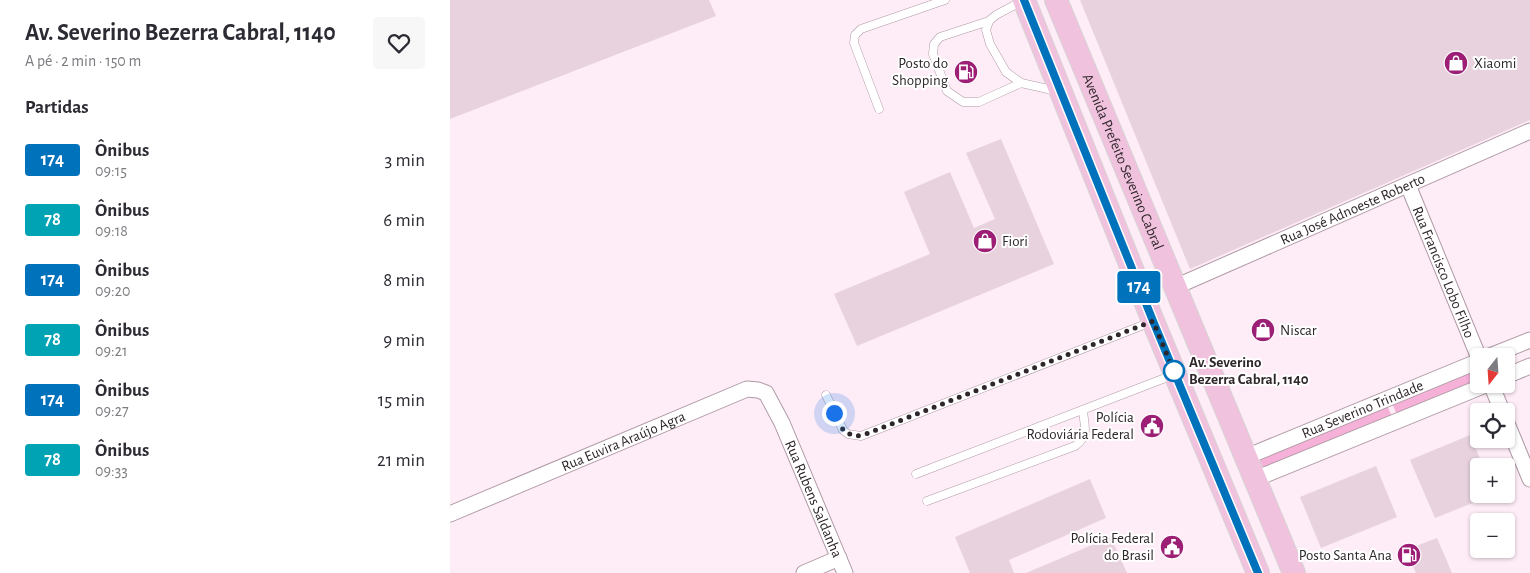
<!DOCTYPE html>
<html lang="pt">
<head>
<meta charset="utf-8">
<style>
  :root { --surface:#fff; --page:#f7f7f7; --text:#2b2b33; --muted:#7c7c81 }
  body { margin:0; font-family:"Alegreya Sans",sans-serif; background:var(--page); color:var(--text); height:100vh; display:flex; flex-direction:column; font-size:19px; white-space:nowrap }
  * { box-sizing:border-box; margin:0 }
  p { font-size:16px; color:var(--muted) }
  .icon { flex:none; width:28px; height:28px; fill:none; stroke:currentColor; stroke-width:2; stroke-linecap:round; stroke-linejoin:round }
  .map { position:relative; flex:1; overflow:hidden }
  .side { display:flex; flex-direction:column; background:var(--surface); width:450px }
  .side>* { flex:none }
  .badge { padding:0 10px; border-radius:4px; font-size:18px; line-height:32px }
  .needle { width:32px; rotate:197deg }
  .controls { position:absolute; left:1020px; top:348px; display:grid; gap:10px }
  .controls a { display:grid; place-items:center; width:45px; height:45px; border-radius:5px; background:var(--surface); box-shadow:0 1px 4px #0004; font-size:25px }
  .you { position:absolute; width:25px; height:25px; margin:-12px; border:4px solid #fff; border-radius:50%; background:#1a73e8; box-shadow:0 0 0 8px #1a73e833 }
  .map>.badge { position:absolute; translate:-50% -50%; box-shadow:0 0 0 2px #fff }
  h2 { padding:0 25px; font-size:19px; line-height:45px }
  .round { display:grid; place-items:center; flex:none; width:52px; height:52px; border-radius:5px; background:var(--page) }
  .headline { display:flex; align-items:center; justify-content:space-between; height:85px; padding:0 25px }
  h1 { font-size:24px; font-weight:600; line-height:38px }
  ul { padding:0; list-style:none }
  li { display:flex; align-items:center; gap:15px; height:60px; padding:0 25px }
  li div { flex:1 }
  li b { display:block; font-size:19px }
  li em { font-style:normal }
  li .badge { min-width:55px; font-weight:700; text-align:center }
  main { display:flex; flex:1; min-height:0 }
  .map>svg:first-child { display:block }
  .green { fill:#f6b1d9 }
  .building { fill:#e7d2de }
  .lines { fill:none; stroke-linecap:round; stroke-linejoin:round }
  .service-casing { stroke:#af9aa5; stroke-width:9 }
  .minor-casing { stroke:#af9aa5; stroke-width:17 }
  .primary-casing { stroke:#d5d4d4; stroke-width:24 }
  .service { stroke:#fff; stroke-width:8 }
  .minor { stroke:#fff; stroke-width:15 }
  .primary { stroke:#f1c2de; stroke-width:22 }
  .line-casing { stroke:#fff; stroke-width:11 }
  .line { stroke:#0072bc; stroke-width:8 }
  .walk { stroke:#2e262a; stroke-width:5; stroke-dasharray:0 9 }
  .stop-dot { fill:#fff; stroke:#0072bc; stroke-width:2.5 }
  .labels { text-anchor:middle; stroke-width:4; stroke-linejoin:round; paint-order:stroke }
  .poi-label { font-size:15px; fill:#2e262a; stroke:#fff; text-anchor:end }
  .street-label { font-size:15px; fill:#2e262a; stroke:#fff }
  .stop-label { font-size:15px; font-weight:bold; fill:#2e262a; stroke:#fff; text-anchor:start }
</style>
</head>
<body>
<main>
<section class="side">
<div class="headline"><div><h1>Av. Severino Bezerra Cabral, 1140</h1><p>A pé · 2 min · 150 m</p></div><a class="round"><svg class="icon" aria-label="heart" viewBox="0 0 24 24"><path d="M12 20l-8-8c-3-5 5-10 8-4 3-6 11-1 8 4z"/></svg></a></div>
<h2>Partidas</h2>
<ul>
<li><span class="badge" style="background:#0072bc;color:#fff">174</span><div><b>Ônibus</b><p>09:15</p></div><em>3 min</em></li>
<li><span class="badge" style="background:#00a3b4;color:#fff">78</span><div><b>Ônibus</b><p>09:18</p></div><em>6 min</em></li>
<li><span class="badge" style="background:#0072bc;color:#fff">174</span><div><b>Ônibus</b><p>09:20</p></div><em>8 min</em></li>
<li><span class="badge" style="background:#00a3b4;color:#fff">78</span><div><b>Ônibus</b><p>09:21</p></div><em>9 min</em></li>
<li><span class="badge" style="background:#0072bc;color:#fff">174</span><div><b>Ônibus</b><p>09:27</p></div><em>15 min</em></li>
<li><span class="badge" style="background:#00a3b4;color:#fff">78</span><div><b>Ônibus</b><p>09:33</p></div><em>21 min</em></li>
</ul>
</section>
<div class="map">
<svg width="1080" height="573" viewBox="0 0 1080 573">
  <rect width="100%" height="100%" fill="#feecf6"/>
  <g class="green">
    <path d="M1029,364V384L948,417L941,401Z"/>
    <path d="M936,403L943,419L809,473L801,458Z"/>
  </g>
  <g class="building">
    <path d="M0,0H259L266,16L0,119Z"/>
    <path d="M630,0H1080V120L740,269Z"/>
    <path d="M551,139L604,264L407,346L384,294L480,254L454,192L500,172L524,228L545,219L516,153Z"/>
    <path d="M1020,435L1033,466H1029V494H1045L985,518L960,460Z"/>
    <path d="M926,466L947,517L871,548L850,497Z"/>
    <path d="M640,479L656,518L559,560L564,573H520L505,537Z"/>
    <path d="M661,537L677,573H576Z"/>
    <path d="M987,538L1002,573H966L956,550Z"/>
  </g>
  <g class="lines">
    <g class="service-casing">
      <g id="service">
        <path d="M572,1L546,15L539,21L536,30L540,44L556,72L571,83L607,91"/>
        <path d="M539,21L490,37L484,44L483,54L497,91L513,102H529L571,83"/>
        <path d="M429,109L404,43L405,35L411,29L495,0"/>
        <path d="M376,395L393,430L398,434L411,436L701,322"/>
        <path d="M466,474L723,375"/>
        <path d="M477,501L625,446C640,435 634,426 633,410"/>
      </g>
    </g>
    <g class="minor-casing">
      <g id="minor">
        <path id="s1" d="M958,185L1029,358"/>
        <path id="s2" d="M725,287L1080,131"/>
        <path d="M1040,356L1080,340"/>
        <path d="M1056,376L1080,366"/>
        <path d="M1041,384L1052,411"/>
        <path d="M1056,421L1080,479"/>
        <path id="s3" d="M796,457L1029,361"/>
        <path d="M805,479L1038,384"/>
        <path id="s4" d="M0,514L297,389L308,390L316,393L332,423L395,573"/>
        <path d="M354,573L389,558"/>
      </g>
    </g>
    <g class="primary-casing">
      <g id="primary">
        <path d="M574,0L703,321L808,573"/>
        <path id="s5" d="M606,0L844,573"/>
      </g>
    </g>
    <use href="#service" class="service"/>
    <use href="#minor" class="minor"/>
    <use href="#primary" class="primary"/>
  </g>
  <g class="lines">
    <g class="line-casing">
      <path id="line" d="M574,0L703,321L808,573"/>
    </g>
    <use href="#line" class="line"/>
    <path class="walk" d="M384,413C392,428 392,435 411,436L703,321L725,374L724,371"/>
  </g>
  <defs>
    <g id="shop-disc" transform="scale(1.25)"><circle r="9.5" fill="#9c1f75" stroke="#fff"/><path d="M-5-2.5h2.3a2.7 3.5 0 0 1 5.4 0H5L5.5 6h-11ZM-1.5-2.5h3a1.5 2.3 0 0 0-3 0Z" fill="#fff"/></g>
    <g id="fuel-disc" transform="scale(1.25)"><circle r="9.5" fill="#9c1f75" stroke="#fff"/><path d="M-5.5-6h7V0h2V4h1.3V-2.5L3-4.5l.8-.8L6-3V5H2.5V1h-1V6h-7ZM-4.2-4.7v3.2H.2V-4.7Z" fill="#fff"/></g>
    <g id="civic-disc" transform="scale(1.25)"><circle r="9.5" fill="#9c1f75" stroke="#fff"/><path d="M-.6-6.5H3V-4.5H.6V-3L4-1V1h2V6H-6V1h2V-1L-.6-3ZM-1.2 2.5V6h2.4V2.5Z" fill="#fff"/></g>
  </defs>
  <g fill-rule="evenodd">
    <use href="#shop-disc" x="1006" y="63"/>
    <use href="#fuel-disc" x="516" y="72"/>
    <use href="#shop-disc" x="535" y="241"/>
    <use href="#shop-disc" x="813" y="330"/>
    <use href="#civic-disc" x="702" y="426"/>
    <use href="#civic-disc" x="722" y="547"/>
    <use href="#fuel-disc" x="959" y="555"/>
  </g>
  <circle class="stop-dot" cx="724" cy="371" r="10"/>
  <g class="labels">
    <g class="poi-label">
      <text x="498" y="68">Posto do<tspan x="498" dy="17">Shopping</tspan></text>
      <text x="1024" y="68" text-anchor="start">Xiaomi</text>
      <text x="552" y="246" text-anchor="start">Fiori</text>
      <text x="830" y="335" text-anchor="start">Niscar</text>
      <text x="684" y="422">Polícia<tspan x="684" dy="17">Rodoviária Federal</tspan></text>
      <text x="704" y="543">Polícia Federal<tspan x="704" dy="17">do Brasil</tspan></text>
      <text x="942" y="560">Posto Santa Ana</text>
    </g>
    <g class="street-label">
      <text dy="5" stroke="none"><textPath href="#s5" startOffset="175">Avenida Prefeito Severino Cabral</textPath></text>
      <text dy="5" stroke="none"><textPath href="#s2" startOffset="194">Rua José Adnoeste Roberto</textPath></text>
      <text dy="5" stroke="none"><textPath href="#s1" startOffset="94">Rua Francisco Lobo Filho</textPath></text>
      <text dy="5" stroke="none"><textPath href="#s3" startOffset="126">Rua Severino Trindade</textPath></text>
      <text dy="5" stroke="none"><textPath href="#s4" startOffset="188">Rua Euvira Araújo Agra</textPath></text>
      <text dy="5" stroke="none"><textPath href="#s4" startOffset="458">Rua Rubens Saldanha</textPath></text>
    </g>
    <g class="stop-label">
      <text x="739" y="367">Av. Severino<tspan x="739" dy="17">Bezerra Cabral, 1140</tspan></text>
    </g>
  </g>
</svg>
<div class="controls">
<a><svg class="needle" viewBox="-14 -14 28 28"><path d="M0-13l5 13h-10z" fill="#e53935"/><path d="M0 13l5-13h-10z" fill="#7c7c81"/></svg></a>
<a><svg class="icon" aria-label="locate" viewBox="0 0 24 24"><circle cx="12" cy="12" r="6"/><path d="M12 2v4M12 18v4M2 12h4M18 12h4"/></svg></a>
<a>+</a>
<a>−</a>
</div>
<div class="you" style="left:384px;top:413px"></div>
<b class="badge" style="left:689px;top:287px;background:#0072bc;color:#fff">174</b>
</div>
</main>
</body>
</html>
